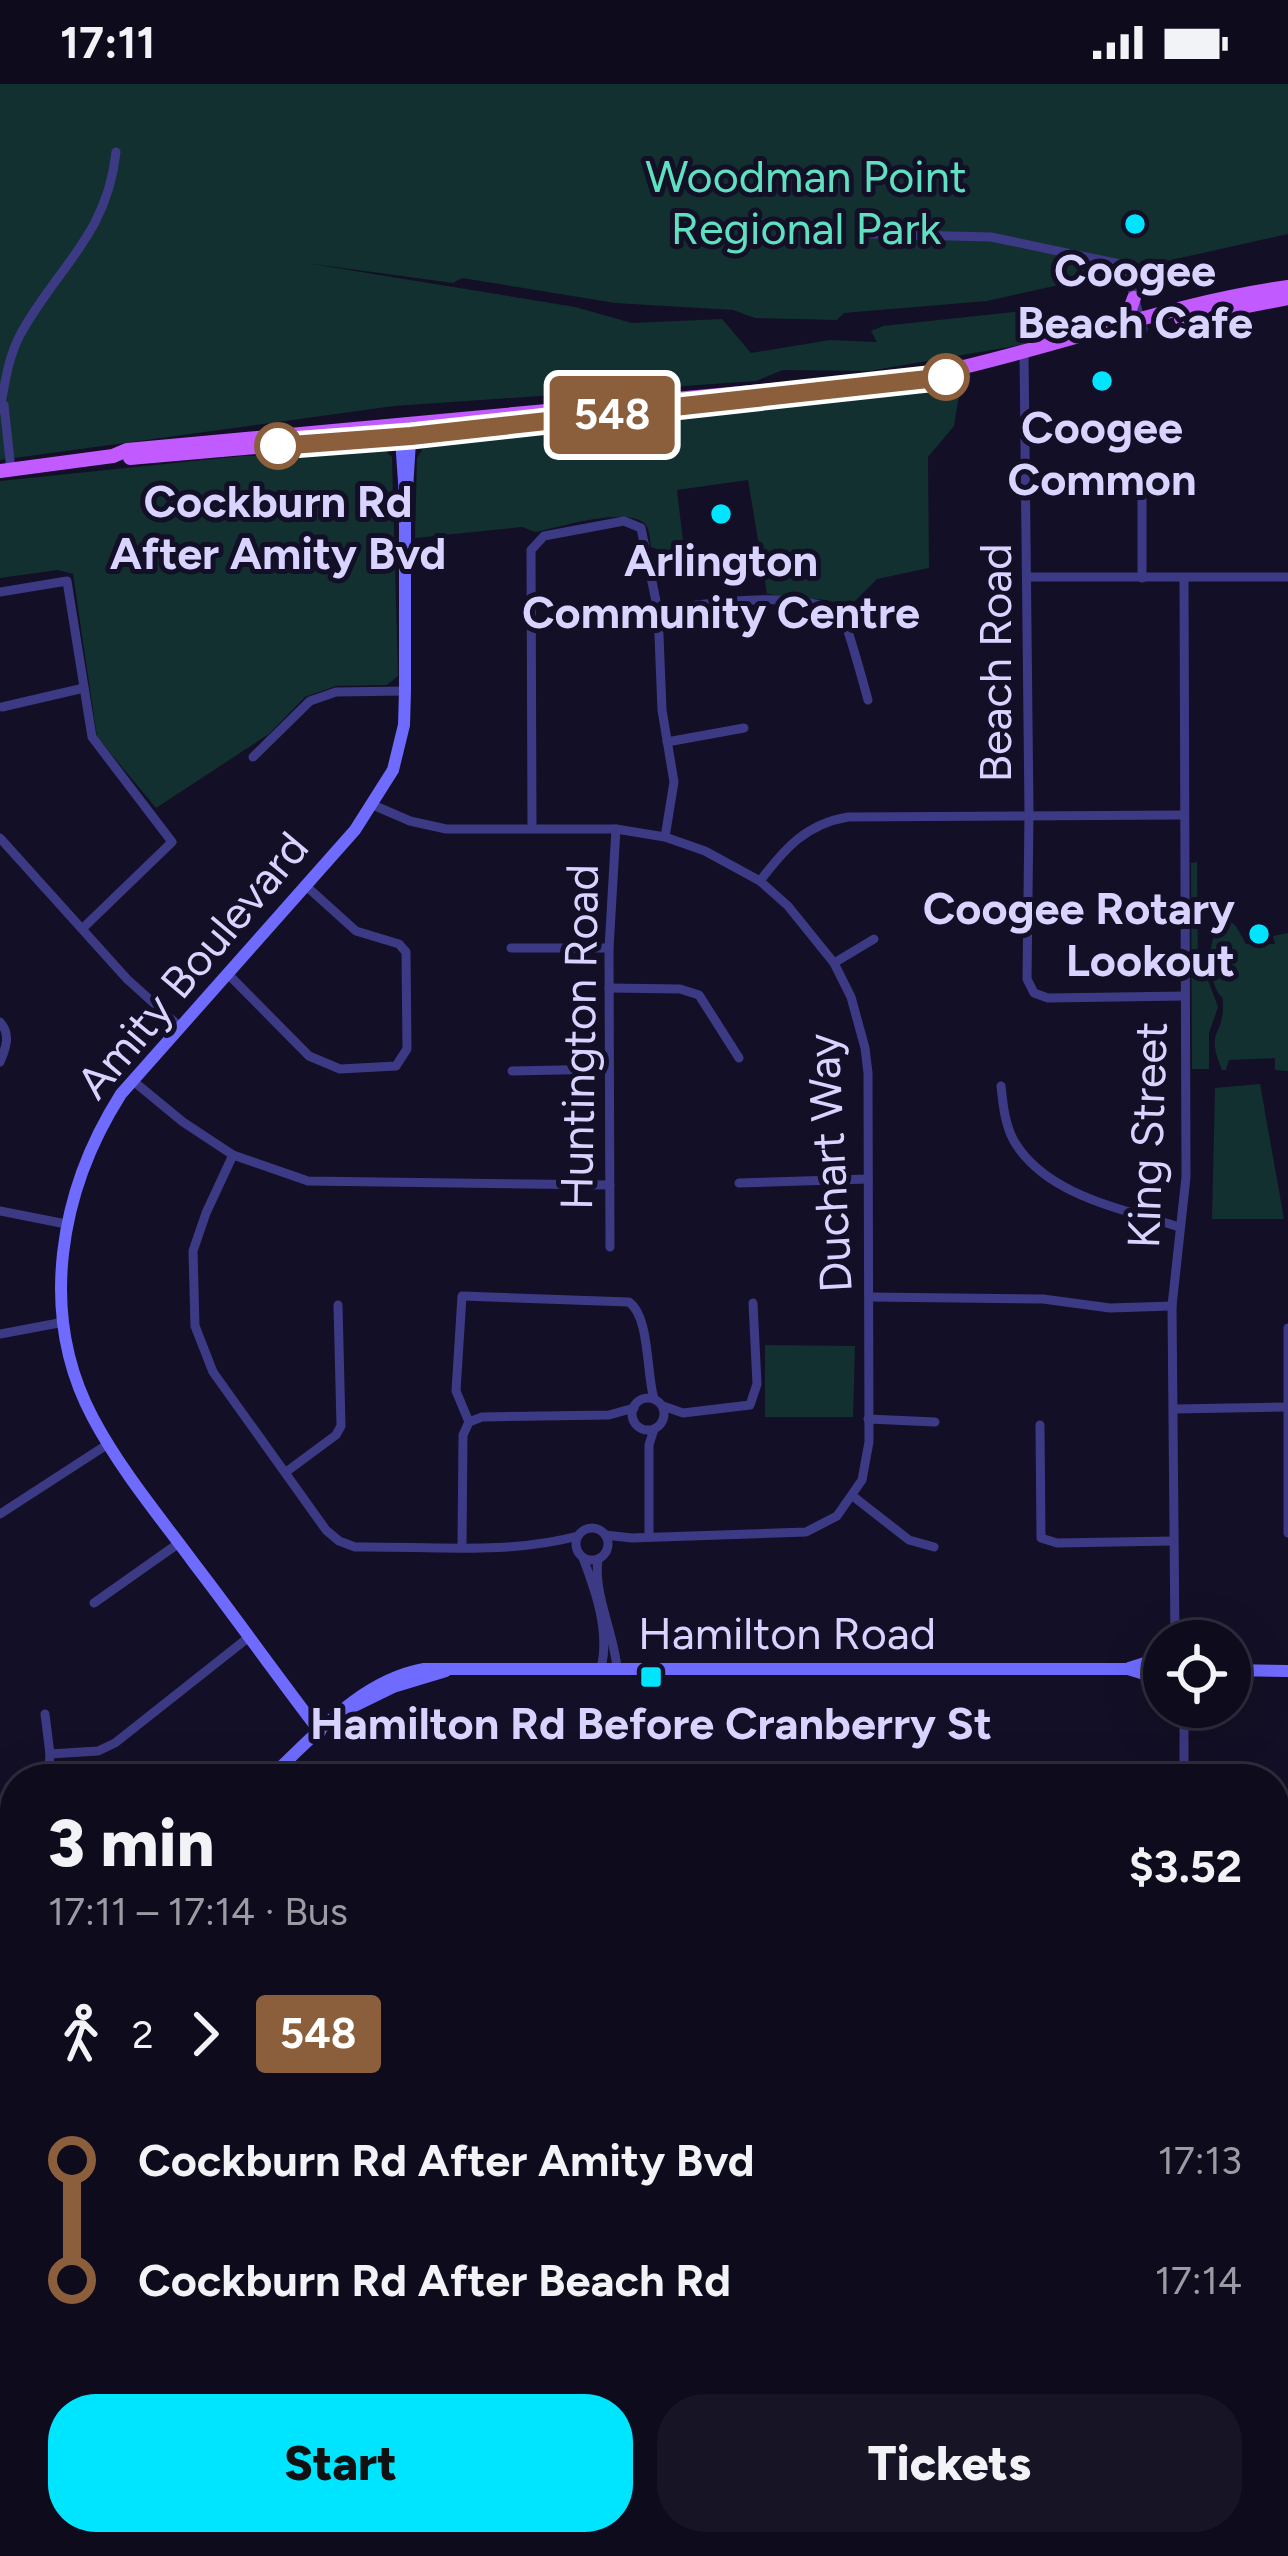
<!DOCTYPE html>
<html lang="en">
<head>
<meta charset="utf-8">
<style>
  :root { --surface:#0e0b1c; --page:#171425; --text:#f1f3f6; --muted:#9b9ba3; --line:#2e2b3b; --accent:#00e5ff }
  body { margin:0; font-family:Figtree,sans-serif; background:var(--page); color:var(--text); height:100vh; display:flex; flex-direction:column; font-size:45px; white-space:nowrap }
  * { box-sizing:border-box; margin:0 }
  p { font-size:39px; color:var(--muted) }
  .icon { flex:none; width:66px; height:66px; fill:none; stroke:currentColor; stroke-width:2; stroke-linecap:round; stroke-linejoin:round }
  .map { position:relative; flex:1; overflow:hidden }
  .panel { position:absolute; left:0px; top:1680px; width:1290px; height:792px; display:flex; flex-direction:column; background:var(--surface); border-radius:48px 48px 0 0; box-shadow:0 12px 48px #0002,0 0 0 3px var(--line) }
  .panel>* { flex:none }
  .badge { padding:0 24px; border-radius:9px; font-size:42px; line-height:78px }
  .buttons { position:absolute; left:1143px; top:1536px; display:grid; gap:24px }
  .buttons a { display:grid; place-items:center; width:108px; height:108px; border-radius:50%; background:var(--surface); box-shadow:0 12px 48px #0002,0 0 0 3px var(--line); font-size:60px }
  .map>.badge { position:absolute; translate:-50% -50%; box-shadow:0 0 0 6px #fff }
  .legs { display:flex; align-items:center; gap:18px; height:132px; padding:0 48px; font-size:39px }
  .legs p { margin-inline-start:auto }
  .summary { display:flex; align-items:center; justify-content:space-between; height:204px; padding:0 48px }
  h1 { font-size:66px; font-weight:800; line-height:90px }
  .button { display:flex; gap:24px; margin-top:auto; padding:24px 48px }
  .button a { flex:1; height:138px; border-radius:48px; background:var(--accent); color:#111; font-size:48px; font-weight:800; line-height:138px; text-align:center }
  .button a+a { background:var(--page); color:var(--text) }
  ul { padding:0 48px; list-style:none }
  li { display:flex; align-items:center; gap:42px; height:120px; font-size:45px }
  li i { display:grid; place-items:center; width:18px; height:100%; margin:0 15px; background:currentColor }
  li i::after { content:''; width:30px; height:30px; margin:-15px; border:9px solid; border-radius:50%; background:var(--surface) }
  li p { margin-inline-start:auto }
  li:first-child i { background:linear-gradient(#0000 50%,currentColor 0) }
  li:last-child i { background:linear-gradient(currentColor 50%,#0000 0) }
  .status { display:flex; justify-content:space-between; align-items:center; height:84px; padding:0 60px; background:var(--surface); direction:ltr }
  .status svg { height:33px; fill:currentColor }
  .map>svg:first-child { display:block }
  .green { fill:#12302f }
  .water { fill:#0c2248 }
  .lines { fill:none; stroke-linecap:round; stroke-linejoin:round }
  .street { stroke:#3d3a85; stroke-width:9 }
  .secondary { stroke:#6f6bff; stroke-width:12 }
  .primary { stroke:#c25bff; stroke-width:14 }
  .line-1-casing { stroke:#fff; stroke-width:27 }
  .line-1 { stroke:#8b5e3c; stroke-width:18 }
  .poi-dot { fill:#00e5ff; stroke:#130f26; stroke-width:4.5 }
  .stop-1-dot { fill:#fff; stroke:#8b5e3c; stroke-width:6 }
  .labels { text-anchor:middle; stroke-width:10; stroke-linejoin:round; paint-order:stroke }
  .park-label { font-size:45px; fill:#5fe0c0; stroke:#130f26 }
  .poi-label { font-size:45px; font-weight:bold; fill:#d9d4ff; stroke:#130f26 }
  .stop-label { font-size:45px; font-weight:bold; fill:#d9d4ff; stroke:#130f26 }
  .street-label { font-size:45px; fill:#d9d4ff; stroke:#130f26 }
</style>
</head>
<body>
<div class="status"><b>17:11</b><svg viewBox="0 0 49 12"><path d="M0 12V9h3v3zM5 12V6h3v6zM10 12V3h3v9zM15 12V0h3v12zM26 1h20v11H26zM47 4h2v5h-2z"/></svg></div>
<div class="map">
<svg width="1288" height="2472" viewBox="0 0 1288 2472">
  <rect width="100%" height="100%" fill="#130f26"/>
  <g class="green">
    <path d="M0,0H1288V150L987,217L844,229L837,236L755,234L733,226L615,219L462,194L453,199L306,179L575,223L632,239L722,235L751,269L830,256L877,258L871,247L883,242L1023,227L1034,243L1026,260L869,287L783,286L756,297L394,322L0,376Z"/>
    <path d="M960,305L954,342L928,373L929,484L877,495L849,523L826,516L767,510L748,396L677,406L684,465L666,468L651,463C650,456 650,449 647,443C634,419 558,444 535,448L522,443L415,454L417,374L427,358L548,347L598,336Z"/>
    <path d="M381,363L392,373L398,592L387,601L336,602L305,613L269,650L156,724L97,653L73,490L58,486L0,494V397L242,372H315Z"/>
    <path d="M1197,778L1198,891H1206L1218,923L1209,949V985H1192L1191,779Z"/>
    <path d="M1225,833L1236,842L1246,860H1275L1273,852L1288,849V987L1275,986V974L1229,976L1226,986H1222C1205,945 1223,954 1223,922C1223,908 1222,917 1216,905C1206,883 1209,850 1225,833Z"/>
    <path d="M1260,1000L1284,1135H1212L1215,1004Z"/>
    <path d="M765,1261L855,1262L853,1333H765Z"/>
    <path d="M0,2135L15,2145V2457L0,2435Z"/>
    <path d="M1275,2158L1288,2164V2226L1275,2253Z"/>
  </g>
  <path class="water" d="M15,2217V2306L5,2284L0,2283V2222Z"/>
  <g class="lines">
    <g class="street">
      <path d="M871,150L991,153L1125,181L1143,245"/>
      <path d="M1024,270L1029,730L1027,895L1034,909L1048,914L1185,912"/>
      <path d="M4,321L11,386"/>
      <path d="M0,325C5,299 8,274 20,251C57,183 107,152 116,68"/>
      <path d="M1142,396V494"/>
      <path d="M1027,493H1288"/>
      <path d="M0,508L67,497L92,653L172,758L83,844"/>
      <path d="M658,527C693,521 820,501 843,535C849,545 864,602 868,616"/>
      <path d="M843,535L871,518"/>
      <path d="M2,623L84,604"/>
      <path d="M667,658L744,644"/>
      <path d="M253,673L310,617L336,608L405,607"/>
      <path d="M373,721L410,737L446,745H616L665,753L705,767L760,797L788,822L834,879L851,913L865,964L868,989L869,1358L862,1396L837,1432L806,1448L632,1454L605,1451"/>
      <path d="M532,744L531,466L544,452L624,437L641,444L658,527L662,626L674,698L665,753"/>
      <path d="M0,754L127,895L179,942"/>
      <path d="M760,797C785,764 806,740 848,733L1184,731"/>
      <path d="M511,864H609"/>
      <path d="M834,879L874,855"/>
      <path d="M227,889L309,972L340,985L396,982L407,965L406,868L399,860L356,847L305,801"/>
      <path d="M609,904L680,905L699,911L739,974"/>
      <path d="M0,938C11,950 6,964 0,978"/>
      <path d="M512,987L609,985"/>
      <path d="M132,996L183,1038L233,1071L308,1097L610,1101"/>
      <path d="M1001,1002C1003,1021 1005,1041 1014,1057C1046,1112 1124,1125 1179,1143"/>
      <path d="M233,1071L206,1129L193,1167L195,1242L213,1288L326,1446L339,1457L355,1463C428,1462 508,1471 578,1452"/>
      <path d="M739,1099L868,1095"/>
      <path d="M0,1127L66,1140"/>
      <path d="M610,1163L609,864L616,745"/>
      <path d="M870,1213L1043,1215L1110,1224L1172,1222"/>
      <path d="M1288,1244V1449"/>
      <path d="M0,1250L64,1238"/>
      <circle cx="648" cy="1330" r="16"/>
      <path d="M663,1322L683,1329L750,1321L757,1300L753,1219"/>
      <path d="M1175,1325L1287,1323"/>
      <path d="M868,1335L935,1338"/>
      <path d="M469,1338L456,1307L462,1212L629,1218C650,1233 646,1288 654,1315"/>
      <path d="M1040,1341L1041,1454L1057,1459L1173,1457"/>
      <path d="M286,1388L336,1351L341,1342L338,1221"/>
      <path d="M854,1413L909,1456L934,1463"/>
      <path d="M0,1430L108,1360"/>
      <circle cx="592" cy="1460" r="16"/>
      <path d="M649,1453V1361L654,1345"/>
      <path d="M462,1462L463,1351L469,1338L482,1333L609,1331L634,1324"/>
      <path d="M583,1474C596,1508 610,1548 601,1584"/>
      <path d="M598,1475C593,1510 614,1549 617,1584"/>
      <path d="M94,1519L179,1459"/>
      <path d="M1175,1557L1172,1222L1186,1093L1184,495"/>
      <path d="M1184,1629V1695"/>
      <path d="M45,1630L50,1670L48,1695"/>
      <path d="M50,1670L98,1667L115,1659L249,1553"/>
      <path d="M0,2032L15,2048"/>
      <path d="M1275,2136L1288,2145"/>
      <path d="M1275,2295L1288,2260"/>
      <path d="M1275,2315L1288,2322"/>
      <path d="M148,2457L156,2472"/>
      <path d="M305,2457L306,2472"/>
      <path d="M551,2457V2472"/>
      <path d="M663,2457V2472"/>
      <path d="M769,2457L770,2472"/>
      <path d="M985,2457V2472"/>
      <path d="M1190,2457V2472"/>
      <path d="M85,2472L117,2457"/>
      <path d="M430,2472V2457"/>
      <path d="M878,2472V2457"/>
      <path d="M1094,2472V2457"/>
    </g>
    <g class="secondary">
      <path d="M407,405L411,342"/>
      <path d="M1129,1584L1161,1574"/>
      <path d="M1230,1586L1288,1587"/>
      <path d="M348,1625L393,1603L446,1587"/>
      <path d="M320,1648C277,1592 236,1534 193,1478C159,1432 120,1385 93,1334C37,1229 60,1106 121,1010L355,746L393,686L404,641L405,607V412L400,341"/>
      <path d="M268,1695C315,1652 359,1597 424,1585H1128L1164,1596"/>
      <path d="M0,1863L15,1861"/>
    </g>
    <g class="primary">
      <path d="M1181,235L1288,214"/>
      <path d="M1117,239L1128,231L1134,214"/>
      <path d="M130,374L521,340"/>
      <path d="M0,387L113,372L127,366L924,292C1046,267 1165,220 1288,203"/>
    </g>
  </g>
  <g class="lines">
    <g class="line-1-casing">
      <path id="line-1" d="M278,362L411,352L946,293"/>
    </g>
    <use href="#line-1" class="line-1"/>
  </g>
  <g class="poi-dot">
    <circle cx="1135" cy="140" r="12"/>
    <circle cx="1102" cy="297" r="12"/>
    <circle cx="721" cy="430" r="12"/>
    <circle cx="1259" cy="850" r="12"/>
    <rect x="639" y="1581" width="24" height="24" rx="6"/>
  </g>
  <g class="stop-1-dot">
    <circle cx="946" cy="293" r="21"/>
    <circle cx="278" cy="362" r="21"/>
  </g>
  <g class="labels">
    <g class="park-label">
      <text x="806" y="108">Woodman Point<tspan x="806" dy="52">Regional Park</tspan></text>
    </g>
    <g class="poi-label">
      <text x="1135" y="202">Coogee<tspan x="1135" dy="52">Beach Cafe</tspan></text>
      <text x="1102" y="359">Coogee<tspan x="1102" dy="52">Common</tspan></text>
      <text x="721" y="492">Arlington<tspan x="721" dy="52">Community Centre</tspan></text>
      <text x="1235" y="840" text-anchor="end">Coogee Rotary<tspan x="1235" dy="52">Lookout</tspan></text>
      <text x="651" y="1655">Hamilton Rd Before Cranberry St</text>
    </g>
    <g class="stop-label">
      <text x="278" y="433">Cockburn Rd<tspan x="278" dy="52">After Amity Bvd</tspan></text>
    </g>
    <g class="street-label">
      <text transform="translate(995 579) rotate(-90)" y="16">Beach Road</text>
      <text transform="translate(192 881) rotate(-50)" y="16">Amity Boulevard</text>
      <text transform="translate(579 953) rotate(-89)" y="16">Huntington Road</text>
      <text transform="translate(1147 1051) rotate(-88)" y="16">King Street</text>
      <text transform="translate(829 1079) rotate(-93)" y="16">Duchart Way</text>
      <text x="787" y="1565">Hamilton Road</text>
    </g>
  </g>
</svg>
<div class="buttons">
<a><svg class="icon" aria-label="locate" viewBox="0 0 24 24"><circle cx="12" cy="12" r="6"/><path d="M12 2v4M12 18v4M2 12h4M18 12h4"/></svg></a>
</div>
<b class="badge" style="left:612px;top:331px;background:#8b5e3c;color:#fff">548</b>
<section class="panel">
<div class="summary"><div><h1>3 min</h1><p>17:11 – 17:14 · Bus</p></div><b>$3.52</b></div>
<div class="legs"><svg class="icon" aria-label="walk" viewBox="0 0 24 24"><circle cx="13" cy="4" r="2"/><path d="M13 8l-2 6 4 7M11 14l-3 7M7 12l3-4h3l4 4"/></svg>2<svg class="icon" aria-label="forward" viewBox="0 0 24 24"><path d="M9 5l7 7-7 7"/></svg><b class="badge" style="background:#8b5e3c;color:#fff">548</b></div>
<ul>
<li><i style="color:#8b5e3c"></i><b>Cockburn Rd After Amity Bvd</b><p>17:13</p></li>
<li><i style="color:#8b5e3c"></i><b>Cockburn Rd After Beach Rd</b><p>17:14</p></li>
</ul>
<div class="button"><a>Start</a><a>Tickets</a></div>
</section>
</div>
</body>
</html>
